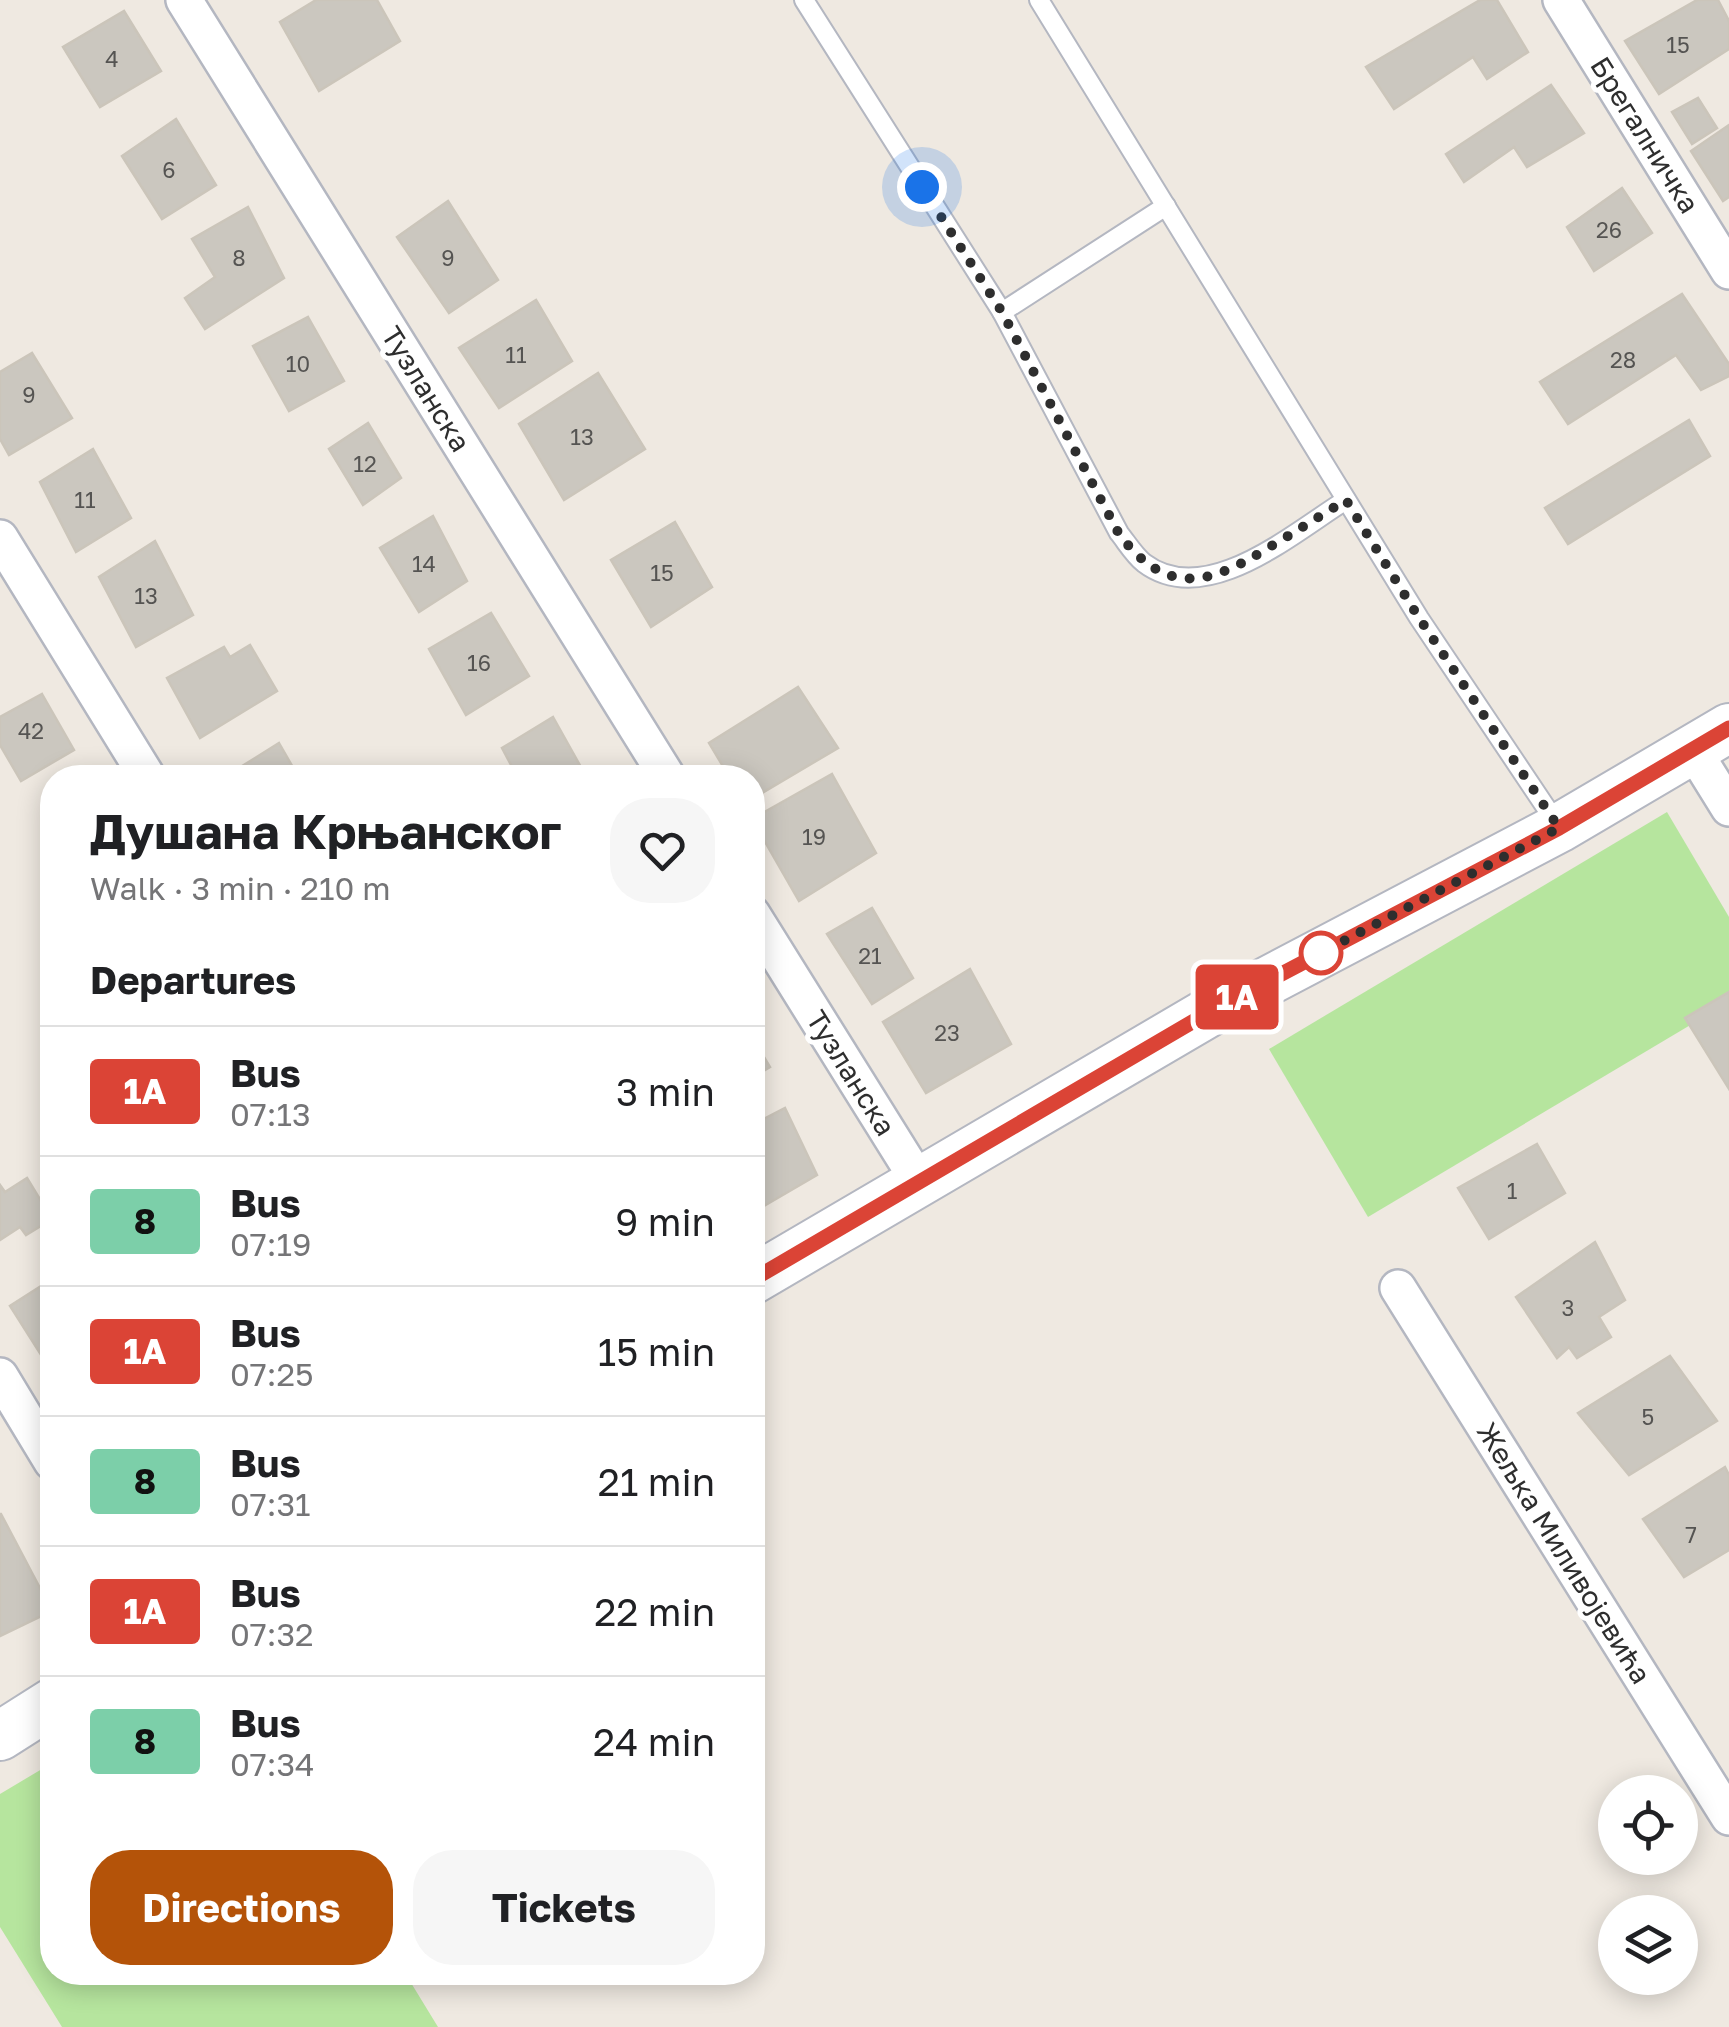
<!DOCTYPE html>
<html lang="en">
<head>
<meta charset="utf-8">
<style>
  :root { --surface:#fff; --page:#f6f6f6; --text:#202124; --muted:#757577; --line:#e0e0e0; --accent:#b45309 }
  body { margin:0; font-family:"Golos Text",sans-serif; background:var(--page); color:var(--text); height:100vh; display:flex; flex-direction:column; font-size:38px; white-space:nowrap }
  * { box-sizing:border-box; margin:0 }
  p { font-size:32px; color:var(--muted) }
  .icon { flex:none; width:55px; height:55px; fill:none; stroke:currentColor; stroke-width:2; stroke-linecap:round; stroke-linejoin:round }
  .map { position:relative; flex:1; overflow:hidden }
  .details { position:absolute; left:40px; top:765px; width:725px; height:1220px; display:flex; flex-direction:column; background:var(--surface); border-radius:40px; box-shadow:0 5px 25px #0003 }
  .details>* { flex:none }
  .badge { padding:0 20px; border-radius:8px; font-size:35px; line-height:65px }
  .controls { position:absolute; left:1598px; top:1775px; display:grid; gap:20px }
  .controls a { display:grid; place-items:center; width:100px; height:100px; border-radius:50%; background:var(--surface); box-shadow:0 5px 25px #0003; font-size:50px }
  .you { position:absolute; width:50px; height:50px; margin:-25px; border:8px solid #fff; border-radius:50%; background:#1a73e8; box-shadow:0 0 0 15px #1a73e833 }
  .map>.badge { position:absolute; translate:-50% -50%; box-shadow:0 0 0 5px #fff }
  h2 { padding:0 50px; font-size:38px; line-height:90px }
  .round { display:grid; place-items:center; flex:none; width:105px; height:105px; border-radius:40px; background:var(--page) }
  .headline { display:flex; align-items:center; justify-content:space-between; height:170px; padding:0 50px }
  h1 { font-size:48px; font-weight:700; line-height:75px }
  .cta { display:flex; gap:20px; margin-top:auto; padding:20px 50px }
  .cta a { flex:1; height:115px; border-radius:40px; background:var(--accent); color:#fff; font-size:40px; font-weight:700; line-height:115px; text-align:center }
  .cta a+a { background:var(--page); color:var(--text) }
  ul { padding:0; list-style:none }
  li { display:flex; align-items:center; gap:30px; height:130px; padding:0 50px; border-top:2px solid var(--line) }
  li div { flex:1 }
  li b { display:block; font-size:38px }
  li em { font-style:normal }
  li .badge { min-width:110px; font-weight:700; text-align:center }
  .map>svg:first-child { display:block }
  .green { fill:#b6e59e }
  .building { fill:#cbc7bf; stroke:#cbc5ba; stroke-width:2.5 }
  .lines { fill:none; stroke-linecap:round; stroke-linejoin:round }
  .lane-casing { stroke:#b4b7c1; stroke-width:22 }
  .street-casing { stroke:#b4b7c1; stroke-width:40 }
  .secondary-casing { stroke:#b4b7c1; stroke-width:52 }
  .lane { stroke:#fff; stroke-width:18 }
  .street { stroke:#fff; stroke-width:35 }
  .secondary { stroke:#fff; stroke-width:48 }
  .line-casing { stroke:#fff; stroke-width:22 }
  .line { stroke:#db4436; stroke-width:15 }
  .walk { stroke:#2e2e2e; stroke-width:10; stroke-dasharray:0 18 }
  .stop-dot { fill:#fff; stroke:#db4436; stroke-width:5 }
  .labels { text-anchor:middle; stroke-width:10; stroke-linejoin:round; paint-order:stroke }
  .number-label { font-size:22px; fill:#555452 }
  .street-label { font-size:28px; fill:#2e2e2e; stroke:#fff }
</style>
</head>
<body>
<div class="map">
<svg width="1729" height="2027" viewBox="0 0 1729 2027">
  <rect width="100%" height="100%" fill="#efe9e1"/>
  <g class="green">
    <path d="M1667,812L1729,917V1002L1368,1217L1269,1049Z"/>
    <path d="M52,1763V1972L405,1973L438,2027H62L0,1927V1794Z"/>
  </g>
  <g class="building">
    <path d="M316,0H377L400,41L319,91L280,22Z"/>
    <path d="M1480,0H1497L1528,52L1487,79L1473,57L1394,109L1366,67Z"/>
    <path d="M1697,0H1718L1729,21V49L1659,94L1625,41Z"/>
    <path d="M124,11L161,71L100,107L63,47Z"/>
    <path d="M1551,85L1584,133L1527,167L1514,147L1464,182L1446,154Z"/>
    <path d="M1698,98L1717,128L1692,144L1672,112Z"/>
    <path d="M176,119L216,185L162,219L122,156Z"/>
    <path d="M1729,125V197L1723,201L1691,151Z"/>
    <path d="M1622,188L1652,233L1594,271L1567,227Z"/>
    <path d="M448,201L498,280L449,313L397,237Z"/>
    <path d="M248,207L284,278L205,329L185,298L215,277L192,239Z"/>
    <path d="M1682,294L1729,364V376L1701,390L1676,355L1568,424L1540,382Z"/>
    <path d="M536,300L572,361L499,408L459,348Z"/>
    <path d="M308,317L344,381L289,411L253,346Z"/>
    <path d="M32,353L72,418L9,455L0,439V372Z"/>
    <path d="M598,373L645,449L564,500L519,424Z"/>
    <path d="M1689,420L1710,456L1568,544L1545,508Z"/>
    <path d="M368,423L401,478L363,505L329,449Z"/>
    <path d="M93,449L131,518L76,552L40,482Z"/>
    <path d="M433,516L467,581L419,612L380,548Z"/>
    <path d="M675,522L712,587L651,627L611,560Z"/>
    <path d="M155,541L193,615L136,647L99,577Z"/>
    <path d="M491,613L529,676L466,715L429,649Z"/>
    <path d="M250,645L277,691L200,738L167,678L224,647L230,657Z"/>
    <path d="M798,687L838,748L752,799V778H730L709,743Z"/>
    <path d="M42,694L74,750L21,781L0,745V717Z"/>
    <path d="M553,717L587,778H518L502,748Z"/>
    <path d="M279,743L299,778H223Z"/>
    <path d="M832,774L876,853L799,901L752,819Z"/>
    <path d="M872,908L913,978L872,1004L827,934Z"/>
    <path d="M970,969L1011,1044L926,1093L883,1022Z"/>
    <path d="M1729,992V1089L1685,1018Z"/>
    <path d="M752,1037L770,1067L752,1078Z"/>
    <path d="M785,1108L817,1175L752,1213V1125Z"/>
    <path d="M1537,1144L1565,1193L1489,1239L1458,1188Z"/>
    <path d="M27,1178L52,1219L26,1235L20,1227L0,1240V1185L5,1192Z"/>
    <path d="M1595,1242L1625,1300L1599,1317L1611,1337L1577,1358L1569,1347L1557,1358L1516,1297Z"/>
    <path d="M52,1279V1357L45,1361L10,1306Z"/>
    <path d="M1670,1356L1717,1421L1629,1475L1578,1413Z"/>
    <path d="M1725,1467L1729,1475V1550L1684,1577L1643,1519Z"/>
    <path d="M1,1514L52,1611L0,1636V1514Z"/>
  </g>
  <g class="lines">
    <g class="lane-casing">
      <g id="lane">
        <path d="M804,0L1002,312"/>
        <path d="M1039,0L1419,618L1559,827"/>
        <path d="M1166,206L1002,312L1119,533C1127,543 1134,555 1144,563C1206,610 1294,532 1346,500"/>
      </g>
    </g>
    <g class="street-casing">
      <g id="street">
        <path d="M184,0L668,778"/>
        <path d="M1561,0L1729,271"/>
        <path d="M0,538L148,778"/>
        <path d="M1693,750L1729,808"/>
        <path d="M752,914L918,1180"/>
        <path d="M1398,1288L1729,1817"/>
        <path d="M0,1376L52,1462"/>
      </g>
    </g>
    <g class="secondary-casing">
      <g id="secondary">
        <path d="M752,1280L1211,1011L1559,828L1729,728"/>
        <path d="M0,1736L52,1703"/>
      </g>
    </g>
    <use href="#lane" class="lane"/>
    <use href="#street" class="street"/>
    <use href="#secondary" class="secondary"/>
  </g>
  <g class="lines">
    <g class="line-casing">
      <path id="line" d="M752,1280L1211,1011L1559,828L1729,728"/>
    </g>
    <use href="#line" class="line"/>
    <path class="walk" d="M922,187L1002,312L1119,534C1169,600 1212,583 1273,545C1298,530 1322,515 1346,500L1419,618L1559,828L1315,956L1321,953"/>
  </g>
  <circle class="stop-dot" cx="1321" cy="953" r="20"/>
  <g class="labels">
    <g class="number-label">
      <text x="1678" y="53">15</text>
      <text x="112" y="67">4</text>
      <text x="169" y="178">6</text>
      <text x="1609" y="238">26</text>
      <text x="239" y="266">8</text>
      <text x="448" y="266">9</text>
      <text x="516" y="363">11</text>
      <text x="1623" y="368">28</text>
      <text x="298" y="372">10</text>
      <text x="29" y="403">9</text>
      <text x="582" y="445">13</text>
      <text x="365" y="472">12</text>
      <text x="85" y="508">11</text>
      <text x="424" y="572">14</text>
      <text x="662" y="581">15</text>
      <text x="146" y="604">13</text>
      <text x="479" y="671">16</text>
      <text x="31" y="739">42</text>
      <text x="814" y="845">19</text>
      <text x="870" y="964">21</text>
      <text x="947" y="1041">23</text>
      <text x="1512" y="1199">1</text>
      <text x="1568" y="1316">3</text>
      <text x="1648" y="1425">5</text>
      <text x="1691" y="1543">7</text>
    </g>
    <g class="street-label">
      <text transform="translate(1645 135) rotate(58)" y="10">Брегалничка</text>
      <text transform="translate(426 389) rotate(58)" y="10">Тузланска</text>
      <text transform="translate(851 1073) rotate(58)" y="10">Тузланска</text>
      <text transform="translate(1564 1553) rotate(58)" y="10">Жељка Миливојевића</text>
    </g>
  </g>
</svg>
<div class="controls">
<a><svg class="icon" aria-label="locate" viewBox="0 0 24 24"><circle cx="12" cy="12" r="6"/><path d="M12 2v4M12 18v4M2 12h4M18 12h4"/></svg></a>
<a><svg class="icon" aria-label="layers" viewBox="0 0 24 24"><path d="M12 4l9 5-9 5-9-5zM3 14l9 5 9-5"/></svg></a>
</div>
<div class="you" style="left:922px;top:187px"></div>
<b class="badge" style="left:1237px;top:997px;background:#db4436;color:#fff">1A</b>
<section class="details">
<div class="headline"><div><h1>Душана Крњанског</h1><p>Walk · 3 min · 210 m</p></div><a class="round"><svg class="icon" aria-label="heart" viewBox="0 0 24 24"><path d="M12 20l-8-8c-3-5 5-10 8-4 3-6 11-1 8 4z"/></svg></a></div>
<h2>Departures</h2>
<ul>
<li><span class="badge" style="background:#db4436;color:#fff">1A</span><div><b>Bus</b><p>07:13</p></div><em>3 min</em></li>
<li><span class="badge" style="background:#7ccfa9;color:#111">8</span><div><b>Bus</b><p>07:19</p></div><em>9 min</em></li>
<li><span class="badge" style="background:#db4436;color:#fff">1A</span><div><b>Bus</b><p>07:25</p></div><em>15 min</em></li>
<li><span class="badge" style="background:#7ccfa9;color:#111">8</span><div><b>Bus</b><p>07:31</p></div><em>21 min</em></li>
<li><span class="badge" style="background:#db4436;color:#fff">1A</span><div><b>Bus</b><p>07:32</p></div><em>22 min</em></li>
<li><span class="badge" style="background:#7ccfa9;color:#111">8</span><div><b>Bus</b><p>07:34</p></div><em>24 min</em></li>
</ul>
<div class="cta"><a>Directions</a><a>Tickets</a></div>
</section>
</div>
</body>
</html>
